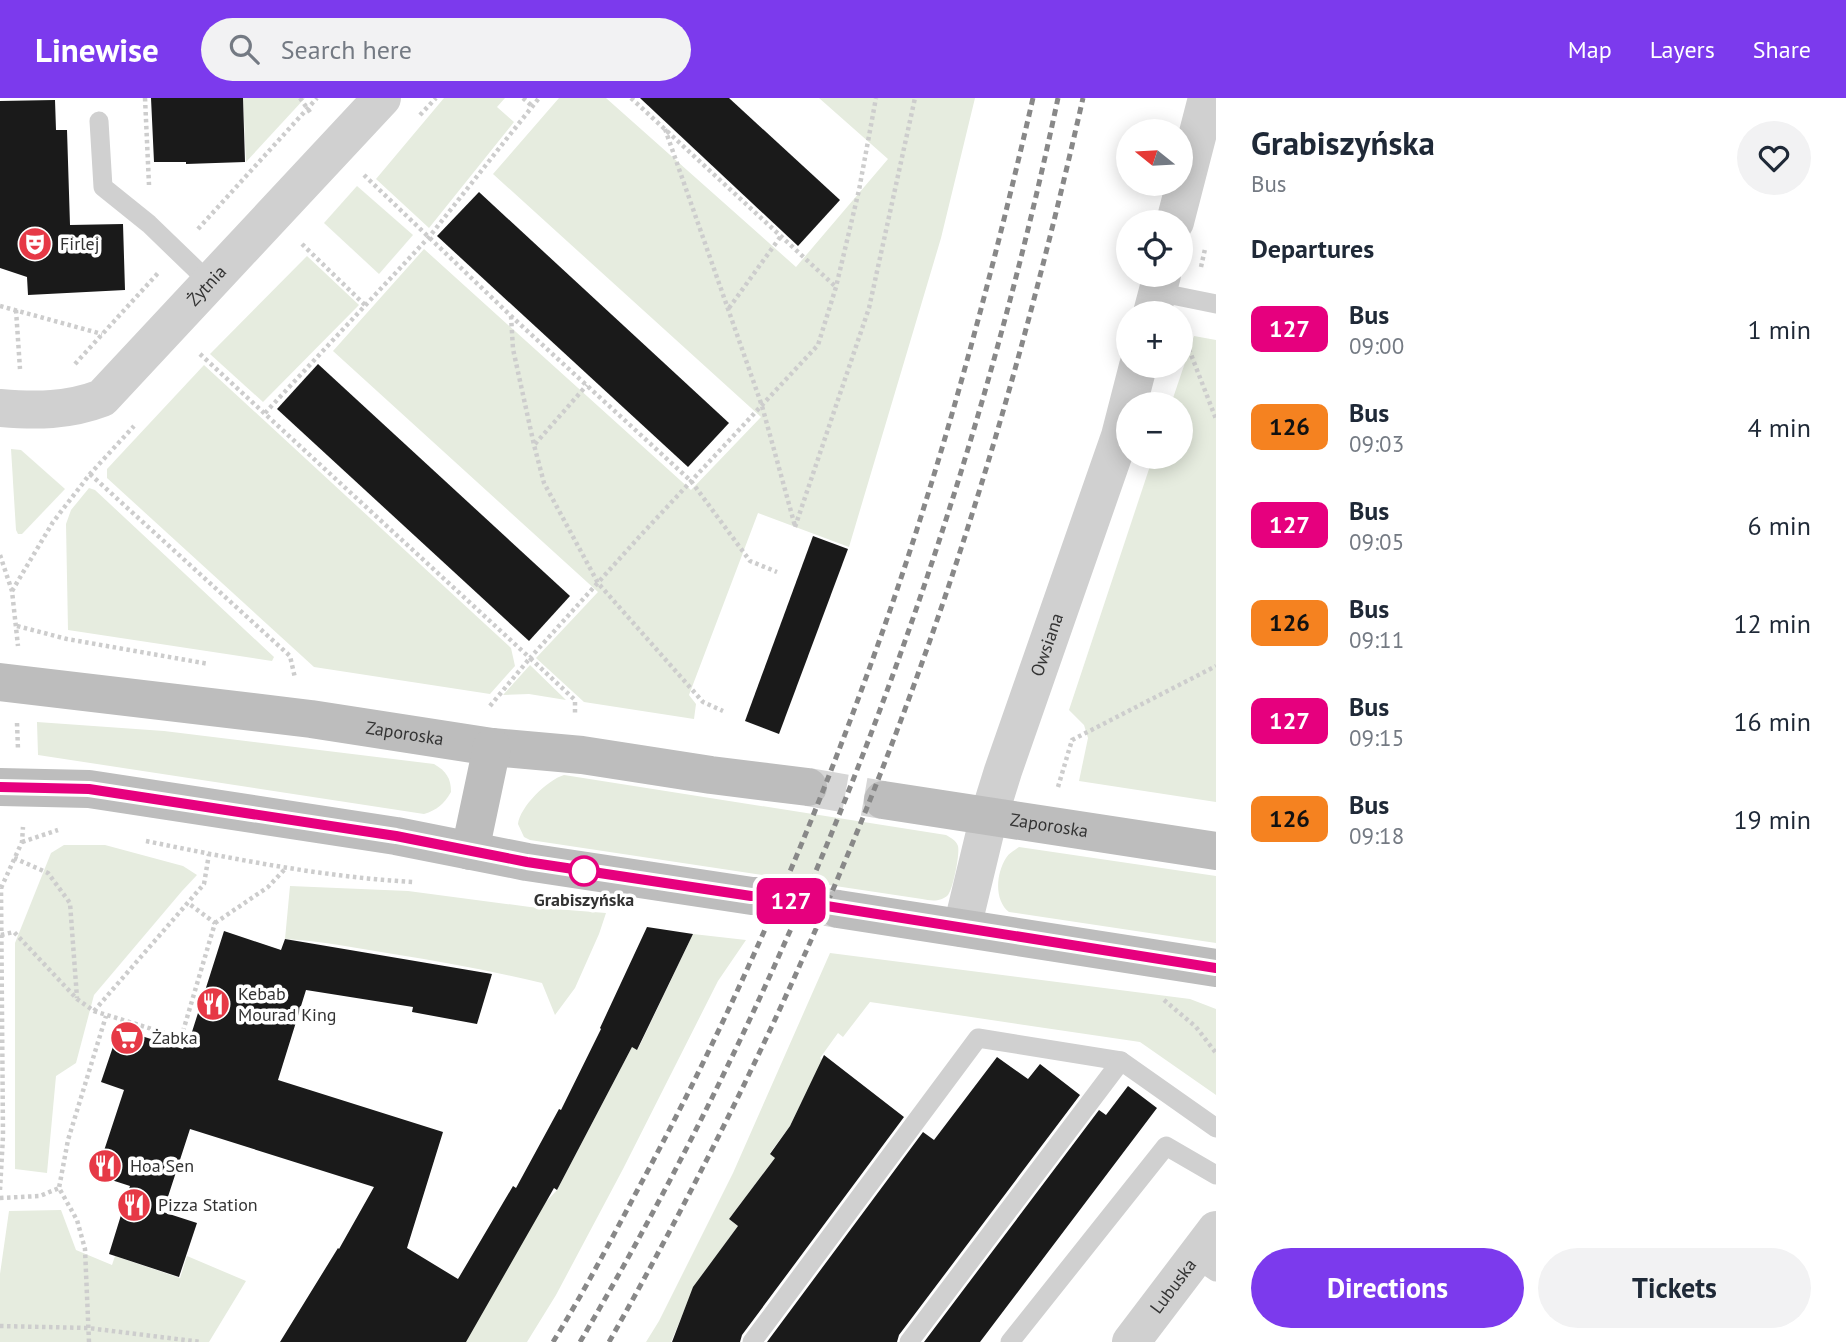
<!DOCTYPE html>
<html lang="en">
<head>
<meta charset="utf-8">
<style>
  :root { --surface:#fff; --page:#f2f2f3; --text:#1f2937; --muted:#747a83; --accent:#7c3aed }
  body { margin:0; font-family:"PT Sans",sans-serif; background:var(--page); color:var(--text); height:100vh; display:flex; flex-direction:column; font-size:26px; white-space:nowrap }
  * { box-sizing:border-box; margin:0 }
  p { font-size:23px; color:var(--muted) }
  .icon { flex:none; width:38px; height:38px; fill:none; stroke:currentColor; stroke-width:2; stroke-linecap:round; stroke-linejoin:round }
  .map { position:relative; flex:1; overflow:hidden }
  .drawer { display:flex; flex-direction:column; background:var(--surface); width:630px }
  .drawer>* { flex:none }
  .badge { padding:0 14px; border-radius:10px; font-size:24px; line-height:46px }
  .needle { width:46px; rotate:288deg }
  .controls { position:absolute; left:1116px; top:21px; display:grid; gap:14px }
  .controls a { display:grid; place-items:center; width:77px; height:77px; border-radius:50%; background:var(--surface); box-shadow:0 4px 18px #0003; font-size:35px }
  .map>.badge { position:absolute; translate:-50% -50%; box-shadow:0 0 0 4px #fff }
  h2 { padding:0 35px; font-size:26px; line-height:63px }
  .round { display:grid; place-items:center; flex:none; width:74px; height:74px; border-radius:37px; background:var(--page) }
  .overview { display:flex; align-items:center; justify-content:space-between; height:119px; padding:0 35px }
  h1 { font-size:33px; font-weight:600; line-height:52px }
  .primary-button { display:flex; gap:14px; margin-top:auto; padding:14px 35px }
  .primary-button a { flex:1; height:80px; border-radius:42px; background:var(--accent); color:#fff; font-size:28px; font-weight:600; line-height:80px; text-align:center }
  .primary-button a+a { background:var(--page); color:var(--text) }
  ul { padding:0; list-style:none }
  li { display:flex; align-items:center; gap:21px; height:98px; padding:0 35px }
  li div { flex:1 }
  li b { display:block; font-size:26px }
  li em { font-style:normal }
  li .badge { min-width:77px; font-weight:700; text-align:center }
  header { display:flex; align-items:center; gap:42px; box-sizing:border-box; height:98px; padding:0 35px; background:var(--accent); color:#fff }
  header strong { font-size:33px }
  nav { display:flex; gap:38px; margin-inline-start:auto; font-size:24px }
  .search { width:490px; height:63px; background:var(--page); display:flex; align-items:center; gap:18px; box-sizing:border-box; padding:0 24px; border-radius:38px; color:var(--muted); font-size:26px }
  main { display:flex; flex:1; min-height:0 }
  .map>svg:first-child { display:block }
  .green { fill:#e6ecdf }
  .building { fill:#1a1a1a }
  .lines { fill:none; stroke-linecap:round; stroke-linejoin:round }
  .secondary-tunnel { stroke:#d6d6d6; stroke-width:38; stroke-dasharray:38 19; stroke-linecap:butt }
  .path { stroke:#cdcdcd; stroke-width:4.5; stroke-dasharray:3.5 3.5; stroke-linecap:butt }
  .service { stroke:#d0d0d0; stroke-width:19 }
  .minor { stroke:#d0d0d0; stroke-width:38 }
  .secondary { stroke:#bdbdbd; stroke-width:38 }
  .rail { stroke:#888; stroke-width:5; stroke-dasharray:7 5; stroke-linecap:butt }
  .line-casing { stroke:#fff; stroke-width:16 }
  .line { stroke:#e6007e; stroke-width:10 }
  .stop-dot { fill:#fff; stroke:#e6007e; stroke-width:3.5 }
  .labels { text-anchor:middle; stroke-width:7; stroke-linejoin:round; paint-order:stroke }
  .poi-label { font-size:18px; fill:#333; stroke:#fff; text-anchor:start }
  .street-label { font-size:18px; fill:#333; stroke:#fff }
  .stop-label { font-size:18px; font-weight:bold; fill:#333; stroke:#fff }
</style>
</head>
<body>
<header>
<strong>Linewise</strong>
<div class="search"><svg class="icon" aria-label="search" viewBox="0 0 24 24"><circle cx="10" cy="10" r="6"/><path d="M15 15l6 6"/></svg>Search here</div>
<nav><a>Map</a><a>Layers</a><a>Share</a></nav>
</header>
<main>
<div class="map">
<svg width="1216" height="1244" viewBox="0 0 1216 1244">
  <rect width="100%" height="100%" fill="#fff"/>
  <g class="green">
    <path d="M243,0H305L246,64Z"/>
    <path d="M444,0H505L497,9L514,24L429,130L376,81Z"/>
    <path d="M559,0H606L796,169L888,61L819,0H975L941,140L849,449L758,415L689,597L696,606L694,621L584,604L536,560L598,494L333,253L424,151L691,392L761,319L493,76Z"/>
    <path d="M357,88L413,137L379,176L324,125Z"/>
    <path d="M307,158L359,207L263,304L210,256Z"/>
    <path d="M1194,238L1216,242V704L1079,683L1088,640L1084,627L1069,612L1153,359H1181V306H1171Z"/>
    <path d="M204,267L511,550L515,568L490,596L314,569L107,380V371Z"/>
    <path d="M11,351L21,352L65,391L22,436H18L16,432Z"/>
    <path d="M89,390L95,392L274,559L272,563L68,532L66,426L71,412Z"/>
    <path d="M530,567L566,602L529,596L503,597Z"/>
    <path d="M37,624L164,633L434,666C446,673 451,680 451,694C444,706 437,712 424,716L38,657Z"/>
    <path d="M564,677L946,737C951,740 956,742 958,748C960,756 953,791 948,797C941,804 931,803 922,801L530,742L524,739L518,726C520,709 547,682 564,677Z"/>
    <path d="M64,747H105L183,768L197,777L182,793L94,897L76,965L56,978L47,1075L15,1071V845L51,755Z"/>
    <path d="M1019,749L1216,778V845L1009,814C994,802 996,776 1006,760C1009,755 1015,752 1019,749Z"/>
    <path d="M290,788L408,793L530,809L606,815L599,836L575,890L555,917L542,885C492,873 443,864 393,856C357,850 321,843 285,841Z"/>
    <path d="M693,836L746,842L718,883L623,1071L556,1197L527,1244H465L544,1106L557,1092L632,949L638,951Z"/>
    <path d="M830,855L1190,901L1216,911V997L1140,944L870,904L843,939L838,935L820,960L827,966L807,993L790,1028L770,1055L775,1060L729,1121L738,1128L695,1187L671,1244H646L659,1223L733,1075Z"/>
    <path d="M61,1112L76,1152L112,1167L115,1158L180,1180L187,1158L246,1183L209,1244H0V1176L9,1113Z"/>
  </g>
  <g class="building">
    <path d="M151,0H243L245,64L186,66V64H154Z"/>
    <path d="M640,0H729L840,102L798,148Z"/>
    <path d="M55,2L56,32H67L70,127L123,126L125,192L28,197L27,179L0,170V3Z"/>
    <path d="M479,94L729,325L688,369L437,138Z"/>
    <path d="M318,266L570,498L529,543L277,311Z"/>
    <path d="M813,438L848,451L779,636L745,623Z"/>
    <path d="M647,829L693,836L637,952L632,949L557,1092L554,1090L466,1244H280L338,1150L339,1151L374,1089L190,1031L163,1114L197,1125L179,1179L109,1156L130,1088L96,1077L124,992L101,984L119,931L183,951L188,936L191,937L224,833L281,852L285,841L492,876L477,926L412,914L413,909L306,892L278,982L443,1034L407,1150L458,1181L513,1088L516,1090L559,1011L561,1012L601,931L600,930Z"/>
    <path d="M824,957L904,1019L742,1237L740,1244H672L693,1189L738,1128L729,1121L775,1060L770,1056L790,1028Z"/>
    <path d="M997,959L1028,981L1040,966L1080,997L899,1237L897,1244H767L923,1034L934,1042Z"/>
    <path d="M1128,988L1157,1010L980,1244H924L1099,1012L1106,1017Z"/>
  </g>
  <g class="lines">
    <g class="secondary-tunnel">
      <path d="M808,689L883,702"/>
      <path d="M764,798L838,811"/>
    </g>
    <g class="path">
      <path d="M145,0L149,87"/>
      <path d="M300,0L312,17"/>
      <path d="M523,0L532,8"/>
      <path d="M631,0L836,189"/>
      <path d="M420,17L436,0"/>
      <path d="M665,31L762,308L795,428"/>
      <path d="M364,77L511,218L691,383L750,463L777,474"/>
      <path d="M198,131L317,0"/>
      <path d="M302,146L366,208"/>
      <path d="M1201,169L1205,151"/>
      <path d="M0,208L102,236"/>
      <path d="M729,210L781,138"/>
      <path d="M16,212L20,271"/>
      <path d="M511,218L513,251L534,347L544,385L598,485L703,604L723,613"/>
      <path d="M1182,240L1185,241L1216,321"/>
      <path d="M200,256L530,560L640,438L818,247L836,189L859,92L876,0"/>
      <path d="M75,266L159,174"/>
      <path d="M265,315L429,139L539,0"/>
      <path d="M535,346L587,287"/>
      <path d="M90,376L290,558L295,580"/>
      <path d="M795,429L869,210L915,0"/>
      <path d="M0,457L12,493L18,548"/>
      <path d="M12,493L53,424L90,376L134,328"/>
      <path d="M17,528L67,541L209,566"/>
      <path d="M490,608L530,560L575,602V617"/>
      <path d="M17,625L18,651"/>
      <path d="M1058,689L1072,642L1216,568"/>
      <path d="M146,743C234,761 323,779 413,784"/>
      <path d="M22,744L58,732"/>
      <path d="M14,760L48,775L70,805L77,900"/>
      <path d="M1,790L22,744L23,729"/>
      <path d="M215,825L268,789L286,770"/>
      <path d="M1,837L14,834L77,901L94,913L181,940L215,825L188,805"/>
      <path d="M1164,902L1196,929L1216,955"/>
      <path d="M94,913L204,786L209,756"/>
      <path d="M0,1092L3,1038L1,790"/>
      <path d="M0,1100L40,1098L59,1090"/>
      <path d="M0,1228L88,1230L201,1244"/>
      <path d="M89,1244L85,1151L77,1122L59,1090L68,1042L106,918"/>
    </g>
    <g class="service">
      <path d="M99,23L103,89L149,126L209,184"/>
      <path d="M1157,194L1216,206"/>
      <path d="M1195,1160L1216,1174"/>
      <path d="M752,1244L978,940L1121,963L1216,1030"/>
      <path d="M909,1244L1121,963"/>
      <path d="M1010,1244L1166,1048L1216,1077"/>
    </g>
    <g class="minor">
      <path d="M1175,124L1207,0"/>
      <path d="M1152,215L1162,177"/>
      <path id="s1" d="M0,310C36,313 68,313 102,300L382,0"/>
      <path id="s2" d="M962,830L989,718L1003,673L1120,338L1138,268"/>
      <path id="s3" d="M1131,1244L1216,1132"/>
    </g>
    <g class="secondary">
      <path id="s4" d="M0,584L311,621L492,649L582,657L711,677L808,689"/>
      <path d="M0,689L89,691L396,738L527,764L752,798H764"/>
      <path id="s5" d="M883,702L1216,753"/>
      <path d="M470,753L492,649"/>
      <path d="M838,811L1216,870"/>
    </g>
    <g class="rail">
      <path d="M553,1244C584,1194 611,1142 638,1091C730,921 807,744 872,563C939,379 989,190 1033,0"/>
      <path d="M580,1244C805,861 966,434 1058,0"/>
      <path d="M609,1244C732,1026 839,797 923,562C989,378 1040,190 1083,0"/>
    </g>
  </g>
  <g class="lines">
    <g class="line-casing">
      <path id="line" d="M0,689L89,691L396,738L527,764L751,798H764L1216,870"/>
    </g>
    <use href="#line" class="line"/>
  </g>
  <defs>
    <g id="theatre-disc" transform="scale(1.75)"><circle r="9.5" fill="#e63946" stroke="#fff"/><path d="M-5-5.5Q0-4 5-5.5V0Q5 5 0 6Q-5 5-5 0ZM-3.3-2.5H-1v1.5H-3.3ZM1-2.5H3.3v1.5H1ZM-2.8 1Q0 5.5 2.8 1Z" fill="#fff"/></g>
    <g id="restaurant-disc" transform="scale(1.75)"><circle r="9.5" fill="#e63946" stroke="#fff"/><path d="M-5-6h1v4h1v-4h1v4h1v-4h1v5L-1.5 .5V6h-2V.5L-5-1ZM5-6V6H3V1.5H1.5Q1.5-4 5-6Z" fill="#fff"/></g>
    <g id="supermarket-disc" transform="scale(1.75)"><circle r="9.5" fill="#e63946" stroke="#fff"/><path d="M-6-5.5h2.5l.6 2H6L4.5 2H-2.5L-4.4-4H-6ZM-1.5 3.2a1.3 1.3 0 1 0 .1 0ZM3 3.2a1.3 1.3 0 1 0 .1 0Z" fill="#fff"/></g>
  </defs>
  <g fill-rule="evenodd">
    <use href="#theatre-disc" x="35" y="146"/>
    <use href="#restaurant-disc" x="213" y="906"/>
    <use href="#supermarket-disc" x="127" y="940"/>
    <use href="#restaurant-disc" x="105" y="1068"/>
    <use href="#restaurant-disc" x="134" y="1107"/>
  </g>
  <circle class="stop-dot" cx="584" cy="773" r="14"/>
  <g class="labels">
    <g class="poi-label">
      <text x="60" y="152">Firlej</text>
      <text x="238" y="902">Kebab<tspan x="238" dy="21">Mourad King</tspan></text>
      <text x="152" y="946">Żabka</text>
      <text x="130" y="1074">Hoa Sen</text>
      <text x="158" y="1113">Pizza Station</text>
    </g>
    <g class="street-label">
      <text dy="6" stroke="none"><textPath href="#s1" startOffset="257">Żytnia</textPath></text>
      <text dy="6" stroke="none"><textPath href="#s2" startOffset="296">Owsiana</textPath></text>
      <text dy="6" stroke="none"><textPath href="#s4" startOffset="408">Zaporoska</textPath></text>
      <text dy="6" stroke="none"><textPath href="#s5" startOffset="168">Zaporoska</textPath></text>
      <text dy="6" stroke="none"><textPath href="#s3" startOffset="70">Lubuska</textPath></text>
    </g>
    <g class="stop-label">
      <text x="584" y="808">Grabiszyńska</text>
    </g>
  </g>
</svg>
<div class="controls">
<a><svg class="needle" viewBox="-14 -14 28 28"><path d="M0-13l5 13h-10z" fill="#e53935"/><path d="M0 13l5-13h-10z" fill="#747a83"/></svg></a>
<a><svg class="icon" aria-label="locate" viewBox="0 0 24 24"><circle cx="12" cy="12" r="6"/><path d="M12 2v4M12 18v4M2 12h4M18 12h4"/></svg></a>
<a>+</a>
<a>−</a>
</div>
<b class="badge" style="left:791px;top:803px;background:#e6007e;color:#fff">127</b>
</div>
<section class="drawer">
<div class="overview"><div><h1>Grabiszyńska</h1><p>Bus</p></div><a class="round"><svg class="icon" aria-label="heart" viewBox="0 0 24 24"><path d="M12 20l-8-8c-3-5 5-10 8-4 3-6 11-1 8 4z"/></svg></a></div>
<h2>Departures</h2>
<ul>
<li><span class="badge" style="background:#e6007e;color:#fff">127</span><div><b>Bus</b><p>09:00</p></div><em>1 min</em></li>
<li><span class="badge" style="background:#f58220;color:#111">126</span><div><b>Bus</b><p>09:03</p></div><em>4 min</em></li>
<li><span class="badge" style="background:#e6007e;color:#fff">127</span><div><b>Bus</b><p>09:05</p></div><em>6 min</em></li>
<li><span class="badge" style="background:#f58220;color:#111">126</span><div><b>Bus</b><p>09:11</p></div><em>12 min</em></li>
<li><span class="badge" style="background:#e6007e;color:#fff">127</span><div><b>Bus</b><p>09:15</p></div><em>16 min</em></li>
<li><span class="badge" style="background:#f58220;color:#111">126</span><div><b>Bus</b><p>09:18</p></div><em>19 min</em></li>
</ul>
<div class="primary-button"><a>Directions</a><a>Tickets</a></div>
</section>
</main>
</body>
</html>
